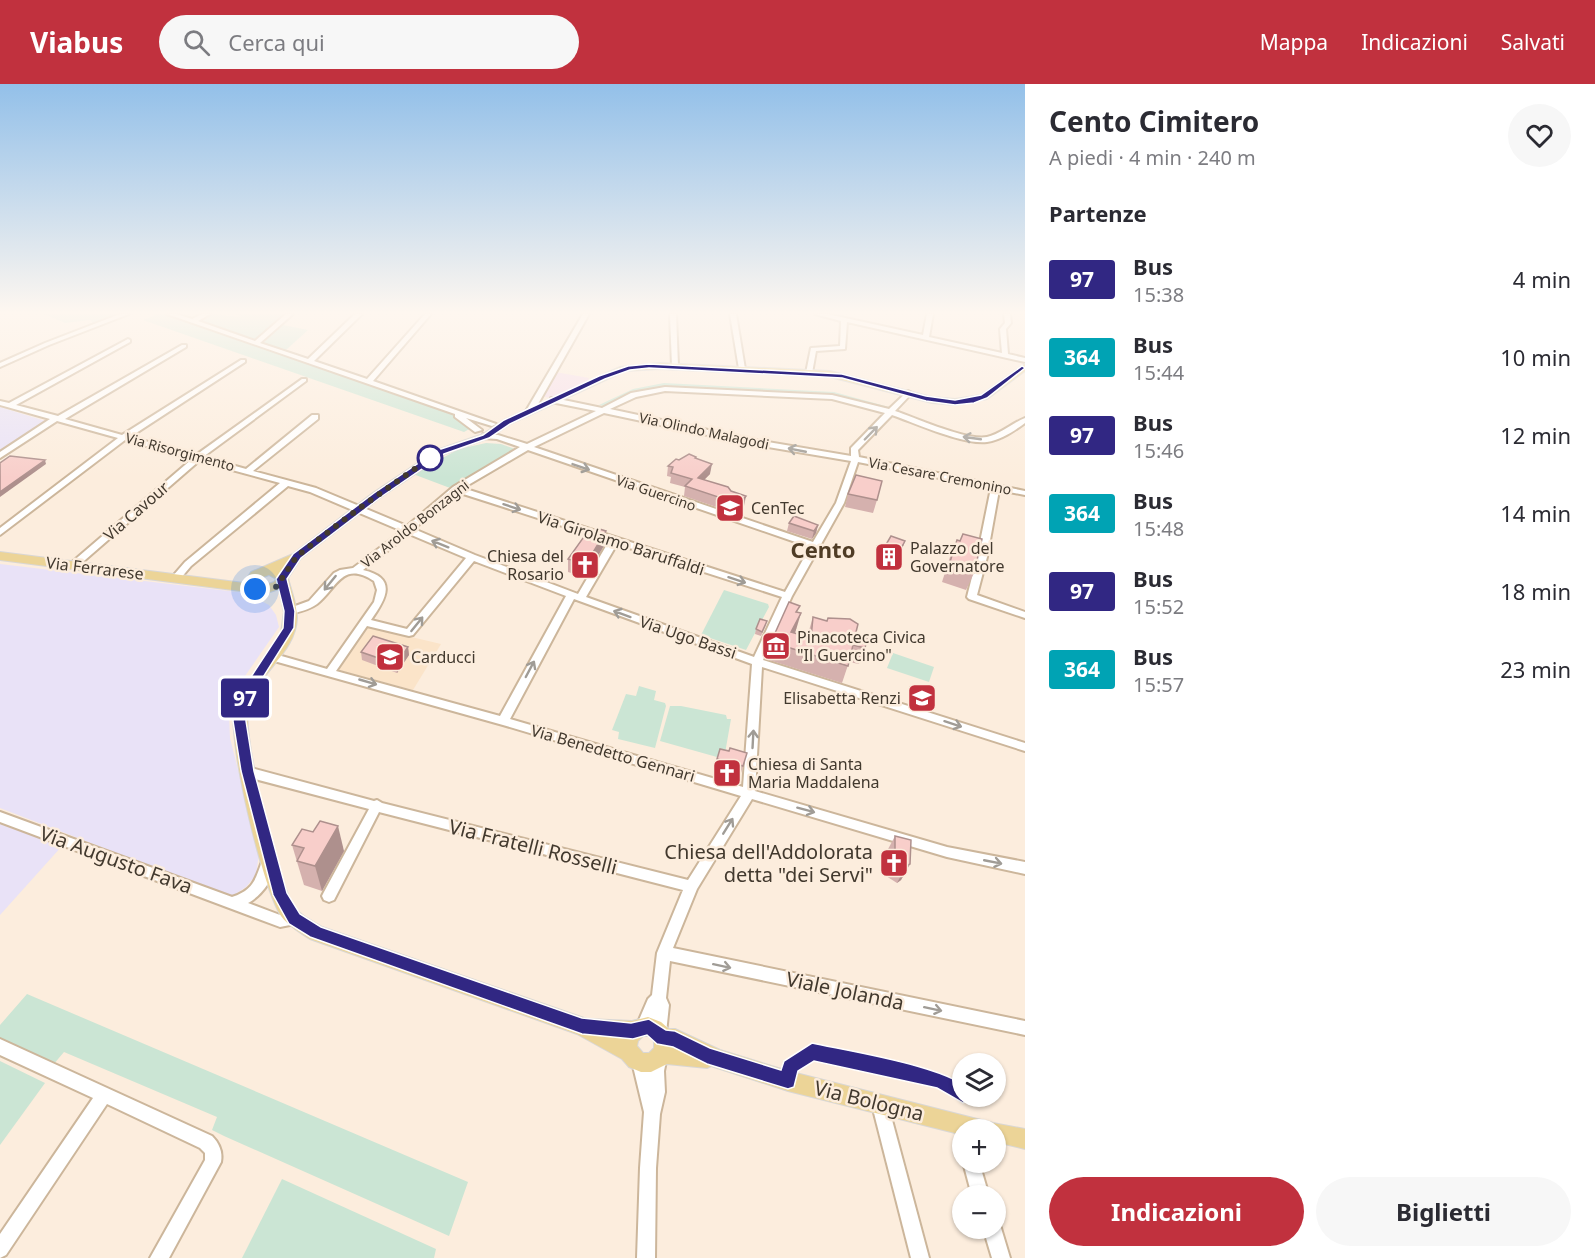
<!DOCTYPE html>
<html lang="it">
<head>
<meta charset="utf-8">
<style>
  :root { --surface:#fff; --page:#f7f7f7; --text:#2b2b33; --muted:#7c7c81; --accent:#c1313e }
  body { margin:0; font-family:"Noto Sans",sans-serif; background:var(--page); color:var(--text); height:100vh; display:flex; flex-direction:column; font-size:22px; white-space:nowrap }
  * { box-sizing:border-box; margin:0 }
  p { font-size:20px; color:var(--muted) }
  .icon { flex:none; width:33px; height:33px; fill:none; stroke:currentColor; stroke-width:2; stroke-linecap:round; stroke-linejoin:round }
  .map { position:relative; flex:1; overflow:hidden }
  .side { display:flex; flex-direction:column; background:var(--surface); width:570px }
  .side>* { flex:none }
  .badge { padding:0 12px; border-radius:4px; font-size:21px; line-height:39px }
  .buttons { position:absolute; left:952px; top:969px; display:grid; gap:12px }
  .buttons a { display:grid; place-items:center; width:54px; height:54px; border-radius:50%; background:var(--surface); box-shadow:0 2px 4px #0004; font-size:30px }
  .you { position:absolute; width:30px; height:30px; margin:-15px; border:4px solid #fff; border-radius:50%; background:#1a73e8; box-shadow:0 0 0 9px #1a73e833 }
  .map>.badge { position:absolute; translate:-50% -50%; box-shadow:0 0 0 3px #fff }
  h2 { padding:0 24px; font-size:22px; line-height:54px }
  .round { display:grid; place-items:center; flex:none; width:63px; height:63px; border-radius:32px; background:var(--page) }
  .headline { display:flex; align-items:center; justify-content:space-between; height:102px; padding:0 24px }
  h1 { font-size:28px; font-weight:700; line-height:45px }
  .action { display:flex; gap:12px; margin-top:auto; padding:12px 24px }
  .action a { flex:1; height:69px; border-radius:36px; background:var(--accent); color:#fff; font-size:24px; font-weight:700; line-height:69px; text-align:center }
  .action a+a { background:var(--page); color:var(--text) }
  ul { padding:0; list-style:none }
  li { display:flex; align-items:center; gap:18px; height:78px; padding:0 24px }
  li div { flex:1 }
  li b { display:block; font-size:22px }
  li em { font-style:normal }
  li .badge { min-width:66px; font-weight:700; text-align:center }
  header { display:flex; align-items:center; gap:36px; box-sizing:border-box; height:84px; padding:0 30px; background:var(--accent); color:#fff }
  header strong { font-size:28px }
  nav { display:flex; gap:33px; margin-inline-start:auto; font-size:21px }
  .search { width:420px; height:54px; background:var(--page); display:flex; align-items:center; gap:15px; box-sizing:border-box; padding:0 21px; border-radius:33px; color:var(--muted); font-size:22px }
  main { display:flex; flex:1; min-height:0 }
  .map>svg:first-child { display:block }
  .commercial { fill:#f6deea }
  .industrial { fill:#e9e2f7 }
  .built { fill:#fbe4c9 }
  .green { fill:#cbe5d4 }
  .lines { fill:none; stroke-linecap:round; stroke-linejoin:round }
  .minor-casing { stroke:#ccb69b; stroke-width:4 }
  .major-casing { stroke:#d9d7d5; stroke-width:2 }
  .minor { fill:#fff; fill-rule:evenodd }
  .major { fill:#ecd497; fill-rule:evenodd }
  .wall { fill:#d5b1ae }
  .shaded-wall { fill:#ae908d }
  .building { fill:#f8ceca; stroke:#ae908d; stroke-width:1.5 }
  .oneway { stroke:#a09c96 }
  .line { fill:#312783; stroke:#fff; stroke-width:1.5 }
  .walk { stroke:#42392e; stroke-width:6; stroke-dasharray:0 10.8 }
  .stop-dot { fill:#fff; stroke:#312783; stroke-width:3 }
  .labels { text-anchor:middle; stroke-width:5; stroke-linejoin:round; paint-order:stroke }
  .far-street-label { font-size:14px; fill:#42392e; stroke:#fceddd }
  .poi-label { font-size:16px; fill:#42392e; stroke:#fceddd; text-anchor:start }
  .street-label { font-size:16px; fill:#42392e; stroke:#fceddd }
  .near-street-label { font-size:20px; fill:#42392e; stroke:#fceddd }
  .near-poi-label { font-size:20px; fill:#42392e; stroke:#fceddd; text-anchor:end }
  .district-label { font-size:22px; font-weight:bold; fill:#4f3c25; stroke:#fceddd }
</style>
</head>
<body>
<header>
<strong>Viabus</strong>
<div class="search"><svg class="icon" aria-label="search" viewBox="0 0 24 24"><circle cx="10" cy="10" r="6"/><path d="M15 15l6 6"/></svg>Cerca qui</div>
<nav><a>Mappa</a><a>Indicazioni</a><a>Salvati</a></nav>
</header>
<main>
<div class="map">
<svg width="1025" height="1174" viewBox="0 0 1025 1174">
  <rect width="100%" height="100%" fill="#fceddd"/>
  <path class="commercial" d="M555,288L589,294L587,298L551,314L540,312Z"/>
  <g class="industrial">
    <path d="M0,323L49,338L0,370Z"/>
    <path d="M0,480L246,509L269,521L276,531L279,543L245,592L229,630L230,654L259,769L256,791L246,803L231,813L0,724Z"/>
    <path d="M0,740L62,762L0,831Z"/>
  </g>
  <path class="built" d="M369,543L441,560L413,606L339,586Z"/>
  <g class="green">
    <path d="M44,230H120L91,242L87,241L93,238L90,236L65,239Z"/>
    <path d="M154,230H164L452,328L471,344L464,348L143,236L154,232Z"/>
    <path d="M214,230L241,233L236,230H285L255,255L200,238Z"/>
    <path d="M283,241L308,246L286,266L263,259Z"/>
    <path d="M664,299L834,308L889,323L886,326L834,312L665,303L642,306L607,323L599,321L633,305Z"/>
    <path d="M486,359L501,360L515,365L450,404L413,390L459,365Z"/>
    <path d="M724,506L768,520L769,523L746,566L701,551Z"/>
    <path d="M893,569L934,583L929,598L887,584Z"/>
    <path d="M639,602L656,607L654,616L665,619L666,622L655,664L618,655L619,648L612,646L626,610L636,612Z"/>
    <path d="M670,622H681L726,631L727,635H731L724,675L660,657Z"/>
    <path d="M27,910L468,1098L449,1152L224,1052L212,1046L217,1033L64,968L53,981L0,957V941Z"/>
    <path d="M0,977L45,999L0,1061Z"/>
    <path d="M282,1095L436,1165L434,1174H242Z"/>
  </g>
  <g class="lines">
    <g class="minor-casing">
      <g id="minor">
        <path d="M120,230H129L49,261L0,283V279L45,259Z"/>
        <path d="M167,230H176L192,235L202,230H210L198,237L255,257L286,230H293L260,259L308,275L355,230H362L314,277L367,295L425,230H431L373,297L496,340L492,342L466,334L482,346L475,348L455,333V330Z"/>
        <path d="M583,230H589L534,327L527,329L526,327Z"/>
        <path d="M670,230H676L678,282L675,284L672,282Z"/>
        <path d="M730,230H736L745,285L742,287L739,285Z"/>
        <path d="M815,230H827L923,251L927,230H933L929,253L1002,269L1000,245L1005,239L1004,230H1010L1011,239L1006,245L1008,270L1025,274V278L847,238L845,265L816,267L812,289L809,291L806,289L811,264L840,262L841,237Z"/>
        <path d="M128,255L130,256V258L16,321L58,332L182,261H186V263L65,335L122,351L241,276H245V278L130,353L196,371L302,295H306V297L203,373L246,385L312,331H318V335L253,387L316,404L407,442L453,403L520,363L497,355L483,354V350L498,351L527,360L596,327L551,318V314H554L602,324L631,309L665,303L832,311L889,325L908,307L912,309L895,327C916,334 967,357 987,353C1001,350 1012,339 1025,334V339C1014,347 1001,356 987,358C963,361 915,339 892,331L858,366L859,373L1025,407V411L999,406L987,473L977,511L1025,528V534L969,515L967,513L977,473L991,404L858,378L844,419L792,512L763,576L1025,659V667L762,583L755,707L947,763L1025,778V790L947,773L752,715L697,805L673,864L1025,937V951L670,877L666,914L669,921L666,949L664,954L659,956L654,954L652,949L653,937L648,948L643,950L638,948L636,943L648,915L652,911L657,869L683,806L379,728L334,816L329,818L324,816L322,812L324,808L369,725L247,693L243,691L241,688L243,685L247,683L374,717L377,716L382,719L688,796L741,712L503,641L267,575L266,573L267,571L271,569L327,585L374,518L377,506L374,497C342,476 337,504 317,520C309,526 299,528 290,530L285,527L287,525L309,517L334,489L340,486L353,484L402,447L310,408L288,402L191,482L180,495H174L172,493L185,478L280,399L199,377L77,483H71L69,481L71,479L192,375L125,356L0,451V444L118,354L57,337L0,374V368L50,335L0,321V317L9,319ZM665,307L832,315L885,329L851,364V372L750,355L610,325L636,313ZM604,329L750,360L851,377L836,419L813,458L534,363ZM528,366L810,463L785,508L463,404ZM457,408L609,457L578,510L475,471L414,445ZM409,450L466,474L407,545L371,536C386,515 398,494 363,486ZM617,460L782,513L754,573L586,513ZM474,477L566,512L500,632L336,587L367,542L409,552L413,551ZM574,515L752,580L743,703L510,635Z"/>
        <path d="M0,728L232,813C255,805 255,795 263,775L268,774L273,775C279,791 261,812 248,819L280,831L295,829L300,831L302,835L300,839L280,843L0,738Z"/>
        <path d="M0,955L212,1052C219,1059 223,1068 221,1078L169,1174H150L205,1076V1069L200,1064L107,1020L6,1171L0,1174V1150L93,1014L0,971Z"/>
        <path d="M658,969L663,972L666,977L664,987L665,1008L660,1030L656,1084L655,1174H637L640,1084L644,1028L632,978L635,973L640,970L645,973L649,983L653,972Z"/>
        <path d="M880,1013L886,1015L888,1021L929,1174H911L872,1021L874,1015Z"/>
        <path d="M963,1078H979L989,1112H972Z"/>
        <path d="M996,1137L1001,1144L1010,1174H992L983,1144H996Z"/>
      </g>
    </g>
    <g class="major-casing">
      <path id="major" d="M660,279L830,287L932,313L955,315L981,311L1025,280V287L987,315L955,321L932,319L830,293L660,285L625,287L510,340L489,354L445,370L381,413L301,474L288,494C291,507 297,520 297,534C296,570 254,591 248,626C243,655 277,795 293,821C299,831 312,837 322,843L587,935L632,937L648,933L661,938L669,945H675L720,966L788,987L993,1039L1025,1045V1065L996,1058V1046H963V1051L788,1007L711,982L707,984L667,980L651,988H641L629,983L622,975L577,950L310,855C300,848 288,842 281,832C262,802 229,662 234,627C235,623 237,618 238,614L281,549L284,528L279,505L264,510L0,476V468L244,499L251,488L293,470L373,409L437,366L483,350L504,336L620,283ZM269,491L276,495L274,498L263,502L257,501L258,495ZM643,952H649L654,957V964L649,969H643L637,962L638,957Z"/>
    </g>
    <use href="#minor" class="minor"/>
    <use href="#major" class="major"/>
  </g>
  <g class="wall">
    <path d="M696,373V374L710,390L704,396L744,422L737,430L684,412L685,403L670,399L671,393L667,392L668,382L679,376Z"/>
    <path d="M848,410L877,416L873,429L845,423Z"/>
    <path d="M789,439L818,441L816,449L812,455L787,447Z"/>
    <path d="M957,456L974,489L966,506L942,498L950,473Z"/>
    <path d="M905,457L902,465L893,482L878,478L881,469Z"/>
    <path d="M605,460L585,493L568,488V475Z"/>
    <path d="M798,529L796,546L795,549L807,553L813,533L855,552L865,564L859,580L849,578L842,599L766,575L771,558Z"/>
    <path d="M766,541L761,552L755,550L756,545Z"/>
    <path d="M408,563L409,571L397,589L362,576L361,568Z"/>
    <path d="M729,667L747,669L738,699L713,692L717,675Z"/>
    <path d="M895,752L910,780L901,796L897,799L886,792V769Z"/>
    <path d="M292,761L344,767L322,807L304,801Z"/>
  </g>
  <g class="shaded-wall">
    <path d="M45,376L46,380L0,413V408Z"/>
    <path d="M712,380L710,390L696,404L698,394Z"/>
    <path d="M746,412L744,422L737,430L739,420Z"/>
    <path d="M818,441L816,449L812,455L814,447Z"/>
    <path d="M606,447L605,460L585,493L586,480Z"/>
    <path d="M905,457L902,465L893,482L896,473Z"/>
    <path d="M801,529L796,546L787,565L791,548Z"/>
    <path d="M408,563L409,571L397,589L396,580Z"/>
    <path d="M338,742L344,767L322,807L315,782Z"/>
    <path d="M910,780L901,796L897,799L906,782Z"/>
  </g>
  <g class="building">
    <path d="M689,370L696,373L695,374L712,380L698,394L728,403L731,407L746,412L739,420L685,402L692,395L671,389L673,383L668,382L676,375L679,376Z"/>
    <path d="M10,372L45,376L0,408V379Z"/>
    <path d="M856,391L882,397L877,416L848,410Z"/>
    <path d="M794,432L818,441L814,447L789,439Z"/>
    <path d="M596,444L606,447L586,480L568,475L583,454L588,455Z"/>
    <path d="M963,450L982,455L974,489L949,481L957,456L960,457Z"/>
    <path d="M891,452L905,457L896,473L881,469Z"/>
    <path d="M789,518L800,522L796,528L801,529L791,548L811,554L813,533L827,537L828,534L850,535L858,540L855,552L867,555L865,564L853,561L848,582L771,558Z"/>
    <path d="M760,535L767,537L762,548L756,545Z"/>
    <path d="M373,552L408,563L396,580L361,568Z"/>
    <path d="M730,664L747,669L743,682L717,675L720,665L729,667Z"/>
    <path d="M320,737L338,742L315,782L297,777L304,764L292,761L302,745L313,748Z"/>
    <path d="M895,752L911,756L910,780L906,782L895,776Z"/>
  </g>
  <defs><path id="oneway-shaft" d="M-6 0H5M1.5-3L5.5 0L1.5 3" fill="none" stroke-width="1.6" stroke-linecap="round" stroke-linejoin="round" transform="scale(1.5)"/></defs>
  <g class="oneway">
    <use href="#oneway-shaft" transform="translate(871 349) rotate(-46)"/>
    <use href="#oneway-shaft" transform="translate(972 354) rotate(-172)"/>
    <use href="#oneway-shaft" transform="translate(797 366) rotate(-169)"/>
    <use href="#oneway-shaft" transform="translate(581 383) rotate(19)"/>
    <use href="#oneway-shaft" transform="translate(512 423) rotate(18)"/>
    <use href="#oneway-shaft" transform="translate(440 460) rotate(-158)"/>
    <use href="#oneway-shaft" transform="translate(737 496) rotate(18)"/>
    <use href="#oneway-shaft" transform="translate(330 499) rotate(129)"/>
    <use href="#oneway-shaft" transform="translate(622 530) rotate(-160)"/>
    <use href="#oneway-shaft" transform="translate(417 540) rotate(-51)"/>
    <use href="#oneway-shaft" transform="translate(530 585) rotate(-62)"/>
    <use href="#oneway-shaft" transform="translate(368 598) rotate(16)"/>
    <use href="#oneway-shaft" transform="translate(953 640) rotate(18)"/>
    <use href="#oneway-shaft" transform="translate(753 655) rotate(-87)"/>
    <use href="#oneway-shaft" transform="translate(806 726) rotate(15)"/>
    <use href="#oneway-shaft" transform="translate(728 742) rotate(-58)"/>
    <use href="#oneway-shaft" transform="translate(993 778) rotate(11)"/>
    <use href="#oneway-shaft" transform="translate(722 882) rotate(12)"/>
    <use href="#oneway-shaft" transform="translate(933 925) rotate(12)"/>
  </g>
  <linearGradient id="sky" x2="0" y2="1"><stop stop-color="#93c0e9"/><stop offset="0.58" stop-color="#fef7f0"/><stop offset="1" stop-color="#fef7f0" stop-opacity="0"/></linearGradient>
  <rect width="1025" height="394" fill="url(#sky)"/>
  <path class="line" d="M649,280L842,290L926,312L955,316L981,311L1022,282L1025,284L987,314L974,319L955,321L926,317L842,294L649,284L630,286L605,295L510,340L489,354L444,370L381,413L301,474L287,495L295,527L294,544L255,606L247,624L246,637L254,687L287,809L300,830L321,843L582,934L631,939L649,935L666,946L675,947L710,964L781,986L784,977L812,959C842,966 961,984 972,1010L969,1016L963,1019L937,1004L814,977L798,987L794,1003L788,1005L707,980L673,963L657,960L647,951L633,955L582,950L310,853L289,840L273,811L241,687L233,637L235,624L243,605L283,544L284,527L276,495L293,470L374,409L438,366L483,351L504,336L599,292L628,282Z"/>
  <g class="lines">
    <path class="walk" d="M255,505L264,506L276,503L297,472L357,426L430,374"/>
  </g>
  <defs>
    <g id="university-square" transform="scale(1.5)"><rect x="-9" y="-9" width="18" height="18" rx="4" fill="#c1313e" stroke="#fceddd"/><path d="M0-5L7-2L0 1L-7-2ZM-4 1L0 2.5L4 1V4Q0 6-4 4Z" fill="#fff"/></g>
    <g id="building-square" transform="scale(1.5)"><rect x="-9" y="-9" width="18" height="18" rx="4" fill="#c1313e" stroke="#fceddd"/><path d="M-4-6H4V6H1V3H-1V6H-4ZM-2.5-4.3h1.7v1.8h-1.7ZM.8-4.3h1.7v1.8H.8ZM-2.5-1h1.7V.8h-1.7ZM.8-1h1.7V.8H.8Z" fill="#fff"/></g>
    <g id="church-square" transform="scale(1.5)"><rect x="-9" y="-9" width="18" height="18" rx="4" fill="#c1313e" stroke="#fceddd"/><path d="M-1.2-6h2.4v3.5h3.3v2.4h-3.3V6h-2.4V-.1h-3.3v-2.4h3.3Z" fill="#fff"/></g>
    <g id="museum-square" transform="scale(1.5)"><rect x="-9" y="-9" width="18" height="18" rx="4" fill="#c1313e" stroke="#fceddd"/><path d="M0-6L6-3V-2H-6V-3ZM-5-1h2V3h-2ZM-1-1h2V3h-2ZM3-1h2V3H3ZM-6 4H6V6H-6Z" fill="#fff"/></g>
    <g id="school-square" transform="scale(1.5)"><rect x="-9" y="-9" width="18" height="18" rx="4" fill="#c1313e" stroke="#fceddd"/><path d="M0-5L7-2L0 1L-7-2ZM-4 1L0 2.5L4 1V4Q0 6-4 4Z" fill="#fff"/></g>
  </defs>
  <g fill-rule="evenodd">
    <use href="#university-square" x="730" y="424"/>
    <use href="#building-square" x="889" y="473"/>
    <use href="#church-square" x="585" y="481"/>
    <use href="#museum-square" x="776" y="562"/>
    <use href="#school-square" x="390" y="573"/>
    <use href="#school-square" x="922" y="614"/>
    <use href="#church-square" x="727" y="689"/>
    <use href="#church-square" x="894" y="779"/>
  </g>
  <circle class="stop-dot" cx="430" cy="374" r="12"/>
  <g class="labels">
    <g class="far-street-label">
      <text transform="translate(704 347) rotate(12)" y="5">Via Olindo Malagodi</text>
      <text transform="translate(180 368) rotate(15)" y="5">Via Risorgimento</text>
      <text transform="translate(940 392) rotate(11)" y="5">Via Cesare Cremonino</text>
      <text transform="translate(656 409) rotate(19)" y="5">Via Guercino</text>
      <text transform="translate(415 440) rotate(-38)" y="5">Via Aroldo Bonzagni</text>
    </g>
    <g class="poi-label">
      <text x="751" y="430">CenTec</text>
      <text x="910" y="470">Palazzo del<tspan x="910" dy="18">Governatore</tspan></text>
      <text x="564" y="478" text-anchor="end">Chiesa del<tspan x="564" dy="18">Rosario</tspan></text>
      <text x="797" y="559">Pinacoteca Civica<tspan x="797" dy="18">"Il Guercino"</tspan></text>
      <text x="411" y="579">Carducci</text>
      <text x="901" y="620" text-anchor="end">Elisabetta Renzi</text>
      <text x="748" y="686">Chiesa di Santa<tspan x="748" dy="18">Maria Maddalena</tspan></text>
    </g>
    <g class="street-label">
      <text transform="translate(136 427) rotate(-41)" y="6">Via Cavour</text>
      <text transform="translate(621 459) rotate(18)" y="6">Via Girolamo Baruffaldi</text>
      <text transform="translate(95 484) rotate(7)" y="6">Via Ferrarese</text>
      <text transform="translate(688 553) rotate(19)" y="6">Via Ugo Bassi</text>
      <text transform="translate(613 669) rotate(16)" y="6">Via Benedetto Gennari</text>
    </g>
    <g class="near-street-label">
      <text transform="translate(533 763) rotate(14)" y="7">Via Fratelli Rosselli</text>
      <text transform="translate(116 776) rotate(20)" y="7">Via Augusto Fava</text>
      <text transform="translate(845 907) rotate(12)" y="7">Viale Jolanda</text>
      <text transform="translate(869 1017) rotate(14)" y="7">Via Bologna</text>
    </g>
    <g class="near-poi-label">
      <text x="873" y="775">Chiesa dell'Addolorata<tspan x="873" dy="23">detta "dei Servi"</tspan></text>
    </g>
    <g class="district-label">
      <text x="823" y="474">Cento</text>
    </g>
  </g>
</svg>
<div class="buttons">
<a><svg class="icon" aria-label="layers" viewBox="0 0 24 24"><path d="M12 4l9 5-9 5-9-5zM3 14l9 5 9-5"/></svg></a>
<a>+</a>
<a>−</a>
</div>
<div class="you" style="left:255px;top:505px"></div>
<b class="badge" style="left:245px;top:614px;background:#312783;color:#fff">97</b>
</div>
<section class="side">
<div class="headline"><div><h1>Cento Cimitero</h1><p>A piedi · 4 min · 240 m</p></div><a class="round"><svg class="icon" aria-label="heart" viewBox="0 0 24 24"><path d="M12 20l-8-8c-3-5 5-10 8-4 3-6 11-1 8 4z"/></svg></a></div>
<h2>Partenze</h2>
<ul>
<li><span class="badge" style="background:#312783;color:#fff">97</span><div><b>Bus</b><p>15:38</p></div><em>4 min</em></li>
<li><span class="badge" style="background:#00a3b4;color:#fff">364</span><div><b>Bus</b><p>15:44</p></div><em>10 min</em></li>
<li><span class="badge" style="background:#312783;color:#fff">97</span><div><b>Bus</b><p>15:46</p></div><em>12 min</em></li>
<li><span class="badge" style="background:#00a3b4;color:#fff">364</span><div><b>Bus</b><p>15:48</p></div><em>14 min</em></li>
<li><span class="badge" style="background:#312783;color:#fff">97</span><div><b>Bus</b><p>15:52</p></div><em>18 min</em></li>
<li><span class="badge" style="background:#00a3b4;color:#fff">364</span><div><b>Bus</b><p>15:57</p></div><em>23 min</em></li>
</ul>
<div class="action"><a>Indicazioni</a><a>Biglietti</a></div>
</section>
</main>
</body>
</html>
